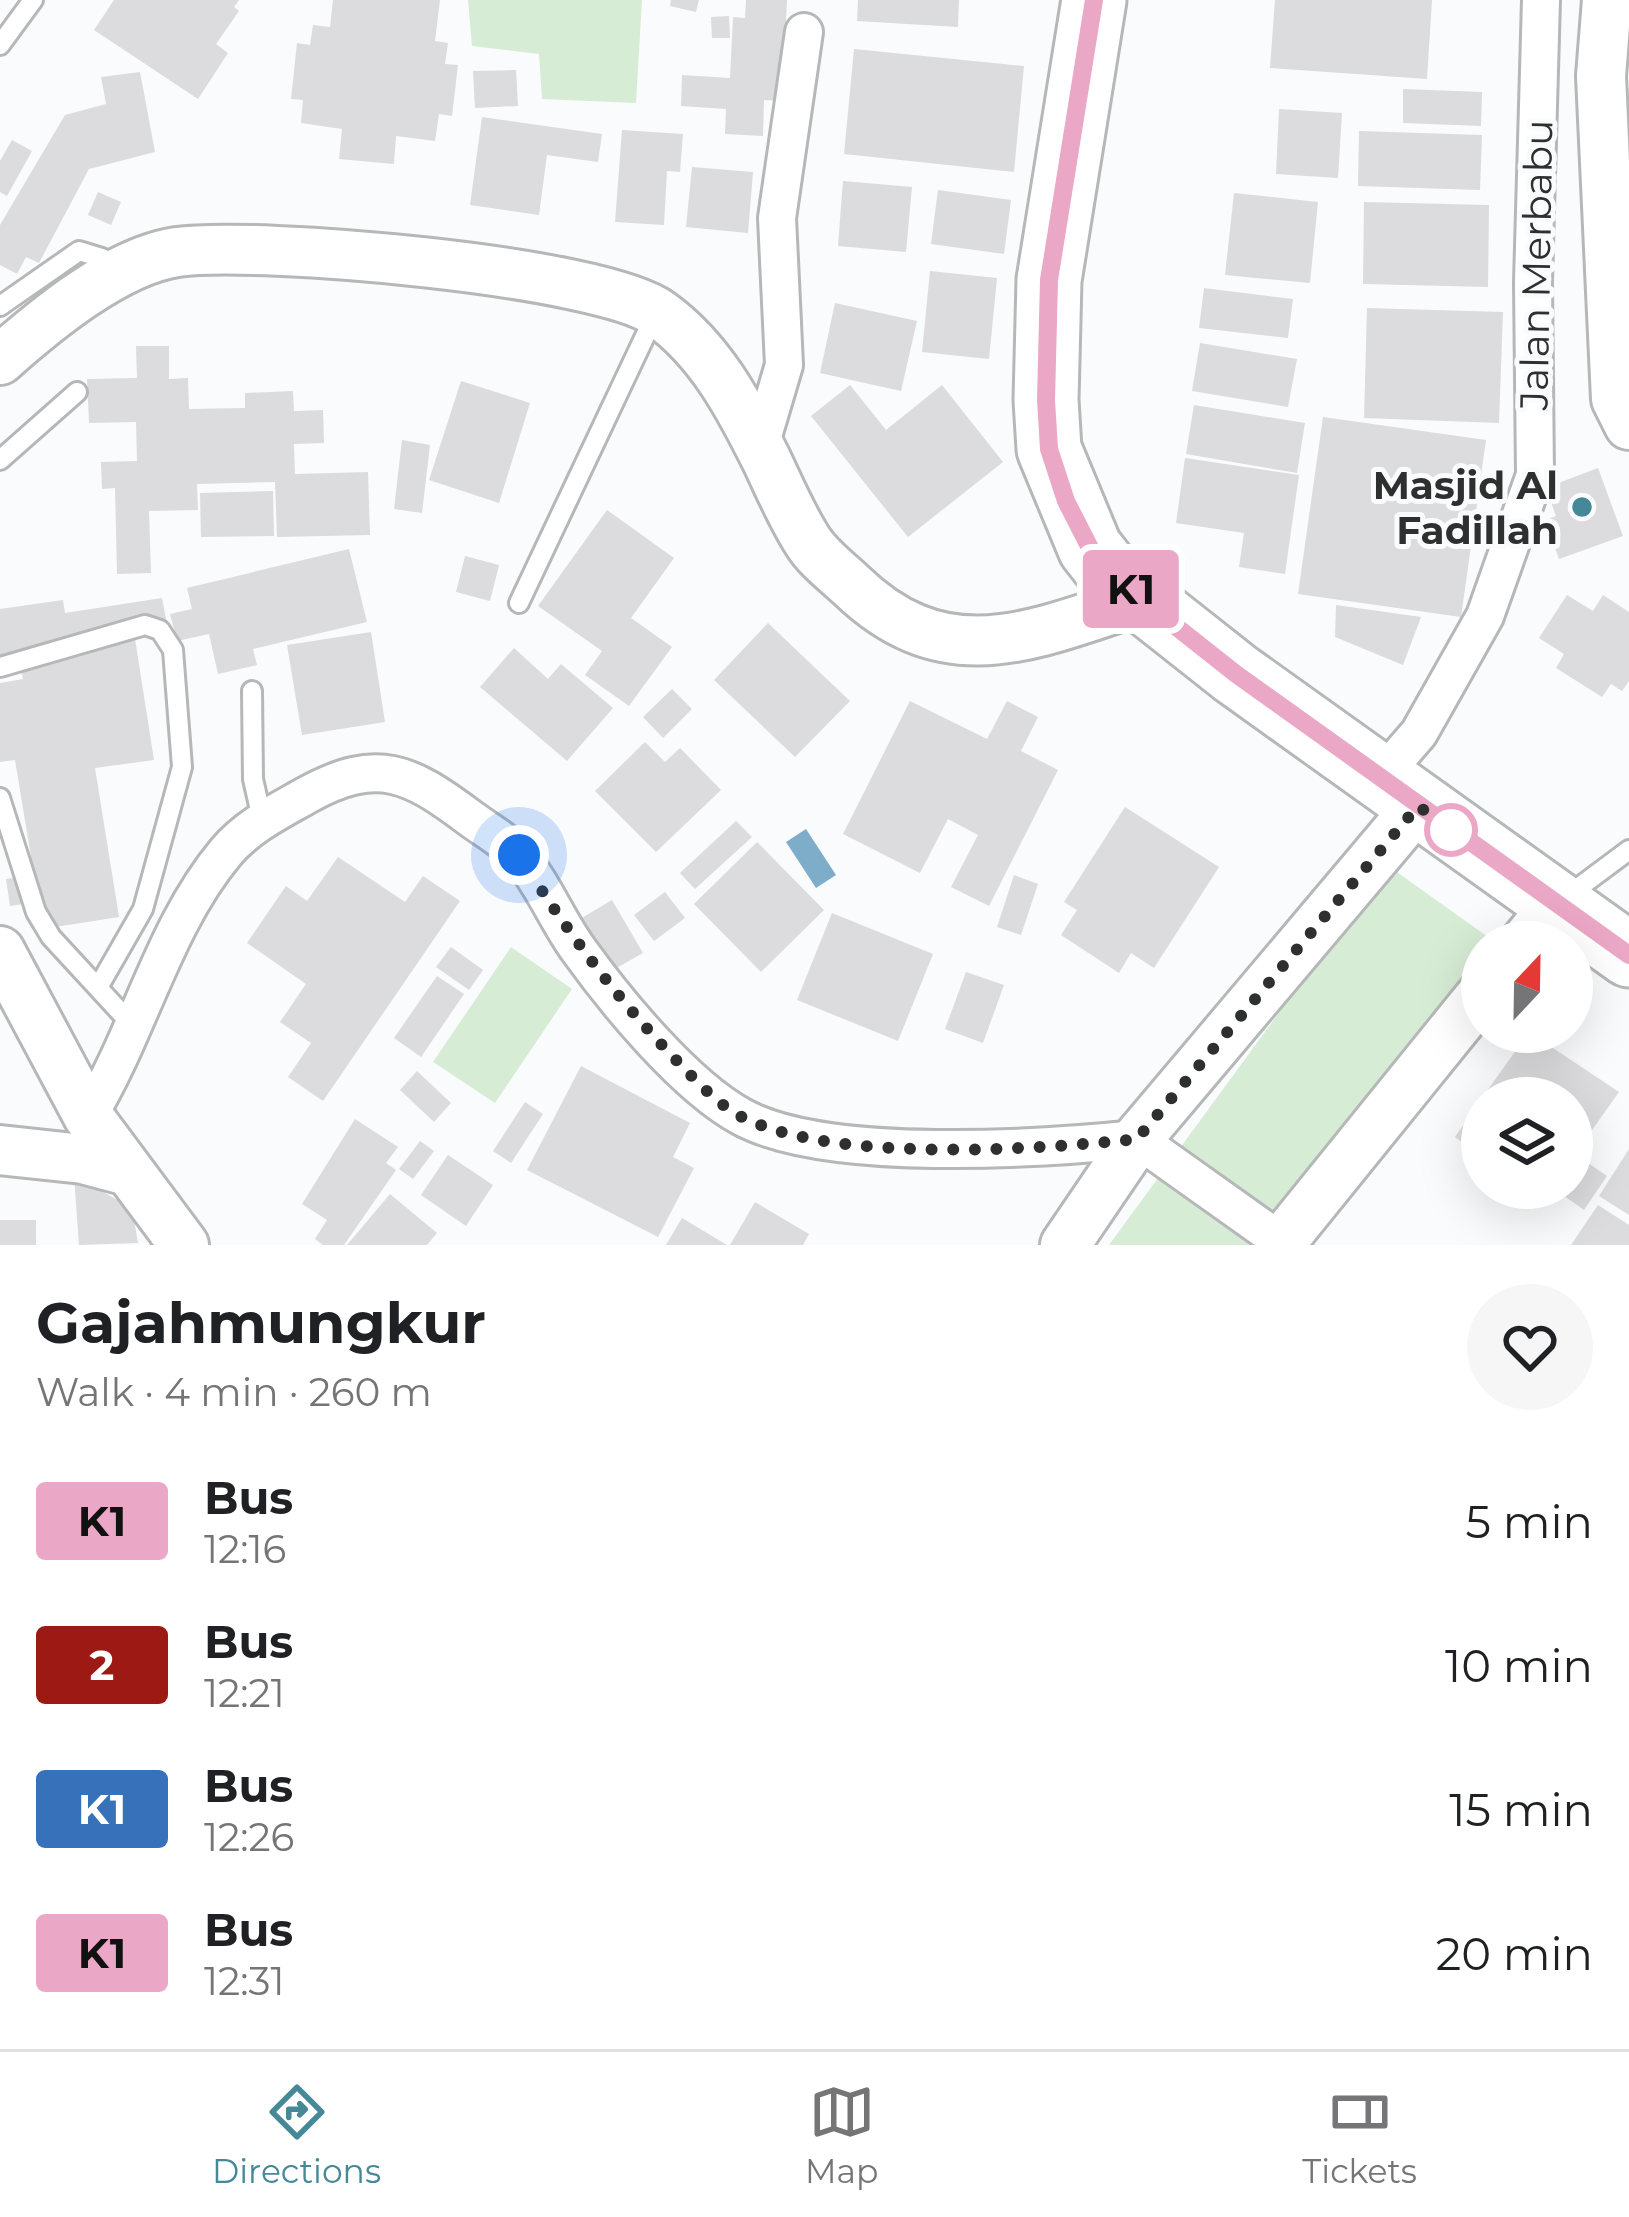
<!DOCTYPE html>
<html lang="en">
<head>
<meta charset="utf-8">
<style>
  :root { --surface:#fff; --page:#f6f6f6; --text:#202124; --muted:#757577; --line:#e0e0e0; --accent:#458898 }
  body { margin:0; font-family:Montserrat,sans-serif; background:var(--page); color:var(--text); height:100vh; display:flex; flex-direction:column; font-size:45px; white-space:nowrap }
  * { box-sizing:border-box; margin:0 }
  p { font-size:39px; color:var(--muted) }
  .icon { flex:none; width:66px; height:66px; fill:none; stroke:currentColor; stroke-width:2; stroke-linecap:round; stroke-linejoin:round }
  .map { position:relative; height:1245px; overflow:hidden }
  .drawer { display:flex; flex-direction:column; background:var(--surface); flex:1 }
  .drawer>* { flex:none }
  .badge { padding:0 24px; border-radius:9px; font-size:42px; line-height:78px }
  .needle { width:78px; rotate:22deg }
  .buttons { position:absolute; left:1461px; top:921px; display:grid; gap:24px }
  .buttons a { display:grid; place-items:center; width:132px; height:132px; border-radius:50%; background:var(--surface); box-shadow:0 12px 48px #0002; font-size:60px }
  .you { position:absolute; width:60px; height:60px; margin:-30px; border:9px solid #fff; border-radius:50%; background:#1a73e8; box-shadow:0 0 0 18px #1a73e833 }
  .map>.badge { position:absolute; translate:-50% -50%; box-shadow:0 0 0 6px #fff }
  .round { display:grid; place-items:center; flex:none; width:126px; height:126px; border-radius:63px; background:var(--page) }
  .summary { display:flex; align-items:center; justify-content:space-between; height:204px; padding:0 36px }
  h1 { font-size:57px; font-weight:700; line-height:90px }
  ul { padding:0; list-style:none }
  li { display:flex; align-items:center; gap:36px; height:144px; padding:0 36px }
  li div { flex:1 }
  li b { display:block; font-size:45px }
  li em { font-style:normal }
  li .badge { min-width:132px; font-weight:700; text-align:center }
  .dock { display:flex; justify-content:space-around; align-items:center; height:168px; border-top:3px solid var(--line); background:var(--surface); font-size:33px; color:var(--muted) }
  .dock a { display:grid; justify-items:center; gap:6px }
  .dock .selected { color:var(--accent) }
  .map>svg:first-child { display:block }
  .green { fill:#d7ecd4 }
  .water { fill:#7eadc9 }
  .building { fill:#dcdbdd }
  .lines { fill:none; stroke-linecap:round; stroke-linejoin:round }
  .lane-casing { stroke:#b5b7b8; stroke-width:24 }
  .street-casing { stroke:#b5b7b8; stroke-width:42 }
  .secondary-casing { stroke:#b5b7b8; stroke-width:54 }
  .highway-casing { stroke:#b5b7b8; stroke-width:69 }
  .lane { stroke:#fff; stroke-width:18 }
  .street { stroke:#fff; stroke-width:36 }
  .secondary { stroke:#fff; stroke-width:48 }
  .highway { stroke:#fff; stroke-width:63 }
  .line-casing { stroke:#fff; stroke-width:27 }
  .line { stroke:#eba7c6; stroke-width:18 }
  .walk { stroke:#2e2f2f; stroke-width:12; stroke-dasharray:0 21.6 }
  .poi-dot { fill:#458898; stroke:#fafbfd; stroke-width:4.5 }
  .stop-dot { fill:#fff; stroke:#eba7c6; stroke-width:6 }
  .labels { text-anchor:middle; stroke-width:10; stroke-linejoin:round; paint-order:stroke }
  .street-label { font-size:39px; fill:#2e2f2f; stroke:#fafbfd }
  .poi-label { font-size:39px; font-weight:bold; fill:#2e2f2f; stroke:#fafbfd; text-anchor:end }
</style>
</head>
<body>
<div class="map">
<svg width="1629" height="1245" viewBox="0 0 1629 1245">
  <rect width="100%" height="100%" fill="#fafbfd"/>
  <g class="green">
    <path d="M468,0H642L636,103L542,99L539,54L472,46Z"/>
    <path d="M1387,865L1495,942H1482V961L1277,1245H1109Z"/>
    <path d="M511,947L572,989L495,1103L433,1062Z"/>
  </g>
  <path class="water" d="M806,829L836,875L816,888L786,842Z"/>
  <g class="building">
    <path d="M114,0H239L234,7L239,11L216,44L228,53L198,99L94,30Z"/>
    <path d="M333,0H440L435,41L448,43L445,64L458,65L452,116L439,114L435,141L396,136L394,164L339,159L342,129L301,123L303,100L291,99L297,43L310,45L313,25L330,27Z"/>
    <path d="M671,0H699L696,12L670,6Z"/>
    <path d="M746,0H787L782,101L764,100L763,136L725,134L726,109L681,106L682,75L730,78L733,17L745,18Z"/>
    <path d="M858,0H959L958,27L857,21Z"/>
    <path d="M1275,0H1432L1427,79L1270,68Z"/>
    <path d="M729,16L730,38H712L711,17Z"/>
    <path d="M854,49L1024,66L1014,172L844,154Z"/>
    <path d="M516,70L518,106L475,108L473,71Z"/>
    <path d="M140,72L155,152L89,169L39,263L26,257L17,274L0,265V225L65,115L106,104L101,77Z"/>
    <path d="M1403,89L1482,92L1481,126L1403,123Z"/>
    <path d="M1279,109L1342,113L1338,178L1276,174Z"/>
    <path d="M482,117L602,134L598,162L547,155L539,215L470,205Z"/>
    <path d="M622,130L683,134L680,172L667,171L664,225L615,222Z"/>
    <path d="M1359,131L1482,135L1480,190L1358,186Z"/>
    <path d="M12,140L32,151L7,196L0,192V161Z"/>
    <path d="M692,167L753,172L748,233L686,227Z"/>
    <path d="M843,181L912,187L906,252L838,246Z"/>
    <path d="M938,190L1011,200L1004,254L931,244Z"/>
    <path d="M98,192L121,202L111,225L88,215Z"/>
    <path d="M1234,193L1318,202L1310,283L1225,275Z"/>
    <path d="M1364,202L1489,205L1488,287L1363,284Z"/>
    <path d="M930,271L997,278L989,359L922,352Z"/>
    <path d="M1204,288L1293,299L1288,338L1199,328Z"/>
    <path d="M835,303L917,321L901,391L820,373Z"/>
    <path d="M1367,308L1503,312L1499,423L1364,418Z"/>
    <path d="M1200,343L1297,359L1288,407L1192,391Z"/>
    <path d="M136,346H169V379L188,378L189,409L245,408V393L293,391L294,411L323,410L324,443L294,444L295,474L368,472L370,535L277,537L275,482L197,484L198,510L149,511L151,573L117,574L115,488L102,489L101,462L137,461L136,422L89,423L87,379L137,378Z"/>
    <path d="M461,381L530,403L499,503L429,480Z"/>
    <path d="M850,385L886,430L942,385L1003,462L908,537L811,416Z"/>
    <path d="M1194,405L1305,423L1297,473L1186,454Z"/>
    <path d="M1323,417L1486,440L1461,617L1298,594Z"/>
    <path d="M402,440L430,445L422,513L394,509Z"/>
    <path d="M1185,458L1299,475L1285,574L1239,567L1244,533L1176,523Z"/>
    <path d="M1598,468L1623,536L1559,559L1545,520L1556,516L1549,497L1553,485Z"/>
    <path d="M273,491L274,536L201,537L200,493Z"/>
    <path d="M607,510L674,558L631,618L672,647L629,706L585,675L602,651L538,606Z"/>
    <path d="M349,549L367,622L253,649L257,665L218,674L209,634L177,641L170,614L192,609L187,588Z"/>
    <path d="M465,556L499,565L490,601L456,592Z"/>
    <path d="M1567,595L1593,611L1603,595L1629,612V681L1622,691L1611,684L1602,697L1556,668L1564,654L1539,638Z"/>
    <path d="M162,598L169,634L135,639L154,760L95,768L119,917L49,928L44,901L10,906L6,879L34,875L15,760L0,762V683L23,679L18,655L0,658V609L63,600L65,613Z"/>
    <path d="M1336,605L1421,617L1403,665L1335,637Z"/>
    <path d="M768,623L850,701L795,757L714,680Z"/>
    <path d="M371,632L385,722L302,735L287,645Z"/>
    <path d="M514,648L548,679L561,664L613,708L567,761L480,687Z"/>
    <path d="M672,689L692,709L663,738L643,717Z"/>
    <path d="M910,701L987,739L1007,701L1038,717L1021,751L1058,770L989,906L951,887L978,835L948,819L920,873L843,834Z"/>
    <path d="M645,742L665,762L680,748L721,790L656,852L595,791Z"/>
    <path d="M1125,807L1219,867L1154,968L1131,953L1119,973L1061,935L1077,910L1064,902Z"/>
    <path d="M736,821L752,837L695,889L680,873Z"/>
    <path d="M757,842L824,910L761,972L694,904Z"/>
    <path d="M338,857L405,902L423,876L460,901L323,1101L288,1077L311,1043L280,1022L306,984L247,943L286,886L307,901Z"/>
    <path d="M1014,875L1038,884L1021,935L997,927Z"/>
    <path d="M665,892L685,918L654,941L634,915Z"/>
    <path d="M612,900L643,953L606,974L575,922Z"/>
    <path d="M832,913L933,954L898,1041L797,1000Z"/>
    <path d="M451,947L483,970L469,990L436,967Z"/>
    <path d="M966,972L1004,985L983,1043L945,1029Z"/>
    <path d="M437,976L464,994L421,1057L394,1038Z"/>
    <path d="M1529,1032L1619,1092L1575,1154L1607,1176L1584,1210L1553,1188H1572V1098H1482Z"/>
    <path d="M581,1066L690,1123L673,1157L694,1168L658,1237L527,1170Z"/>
    <path d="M417,1071L451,1103L434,1122L400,1090Z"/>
    <path d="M1482,1099V1156L1455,1137Z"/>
    <path d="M525,1102L543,1114L511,1163L493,1151Z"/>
    <path d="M355,1119L398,1147L386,1163L396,1170L344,1245H323L315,1239L327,1220L302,1204Z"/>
    <path d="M420,1141L434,1151L413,1179L399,1169Z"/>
    <path d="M1629,1149V1215L1599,1196Z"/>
    <path d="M448,1155L493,1185L466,1226L421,1195Z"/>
    <path d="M74,1176L132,1208L138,1243L79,1245Z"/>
    <path d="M390,1194L437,1233L427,1245H347Z"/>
    <path d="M755,1202L809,1234L803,1245H730Z"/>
    <path d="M1598,1205L1629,1225V1245H1571Z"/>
    <path d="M682,1218L727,1245H666Z"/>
    <rect x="0" y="1220" width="36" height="25"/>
  </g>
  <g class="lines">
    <g class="lane-casing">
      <g id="lane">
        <path d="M0,45L33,0"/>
        <path d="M0,306L79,251L102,258L112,273"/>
        <path d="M0,460L77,392"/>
        <path d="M519,603L655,315"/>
        <path d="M0,667L145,625L160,630L173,650L182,767L143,909L100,984"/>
        <path d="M252,691L253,779L262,819"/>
        <path d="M0,798L36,912L51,937L134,1027"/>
        <path d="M1566,897L1629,850"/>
      </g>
    </g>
    <g class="street-casing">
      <g id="street">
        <path d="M760,446L784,365L777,218L804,32"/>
        <path d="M1380,778L1419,733L1485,616L1535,475L1533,282L1541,0"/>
        <path d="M88,1116C139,1033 163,927 226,852C248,826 279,811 307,795C378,756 410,773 470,818C486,830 508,842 520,857C543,884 557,920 578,949C616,1002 685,1086 742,1117C827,1163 1040,1149 1137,1139L1286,1245"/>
      </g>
    </g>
    <g class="secondary-casing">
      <g id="secondary">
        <path d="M1607,0L1601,76L1616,399L1629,425"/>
        <path d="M0,360C45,320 116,261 177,252C256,241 600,270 660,314C710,350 739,405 766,459C779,486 791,515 807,540C817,557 837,572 851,585C947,678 1035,634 1146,598"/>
        <path d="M1525,942L1557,903"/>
        <path d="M0,951L88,1116L184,1245"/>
        <path d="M0,1150L83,1159L128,1171"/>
        <path d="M1065,1245L1137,1139L1418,806"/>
        <path d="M1279,1245L1482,994"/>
      </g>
    </g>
    <g class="highway-casing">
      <path id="highway" d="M1094,0L1049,280L1046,400L1049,449L1090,548L1112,576L1236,674L1629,955"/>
    </g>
    <use href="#lane" class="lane"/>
    <use href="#street" class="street"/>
    <use href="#secondary" class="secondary"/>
    <use href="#highway" class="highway"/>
  </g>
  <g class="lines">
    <g class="line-casing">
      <path id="line" d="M1094,0L1049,280L1046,400L1049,449L1066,501L1090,548L1112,576L1236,674L1629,955"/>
    </g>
    <use href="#line" class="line"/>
    <path class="walk" d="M519,855C566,930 614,995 675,1059C696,1080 717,1105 744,1118C836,1163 1035,1150 1137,1139L1418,806L1451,830"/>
  </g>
  <circle class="poi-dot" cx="1582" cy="507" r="12"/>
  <circle class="stop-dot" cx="1451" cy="830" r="24"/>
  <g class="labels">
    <g class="street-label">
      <text transform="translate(1536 265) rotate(-89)" y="14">Jalan Merbabu</text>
    </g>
    <g class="poi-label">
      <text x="1558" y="499">Masjid Al<tspan x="1558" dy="45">Fadillah</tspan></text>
    </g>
  </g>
</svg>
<div class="buttons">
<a><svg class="needle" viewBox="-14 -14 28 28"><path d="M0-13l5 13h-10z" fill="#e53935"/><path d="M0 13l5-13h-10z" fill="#757577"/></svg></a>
<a><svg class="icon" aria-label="layers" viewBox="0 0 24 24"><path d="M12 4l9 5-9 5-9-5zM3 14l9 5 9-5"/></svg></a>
</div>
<div class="you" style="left:519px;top:855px"></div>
<b class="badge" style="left:1131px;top:589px;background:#eba7c6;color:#111">K1</b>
</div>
<section class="drawer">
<div class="summary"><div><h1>Gajahmungkur</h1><p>Walk · 4 min · 260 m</p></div><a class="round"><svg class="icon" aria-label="heart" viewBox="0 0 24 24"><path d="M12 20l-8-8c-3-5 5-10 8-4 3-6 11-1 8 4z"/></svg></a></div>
<ul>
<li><span class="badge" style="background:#eba7c6;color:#111">K1</span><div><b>Bus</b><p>12:16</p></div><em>5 min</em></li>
<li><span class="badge" style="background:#9c1a13;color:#fff">2</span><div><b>Bus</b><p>12:21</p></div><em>10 min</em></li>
<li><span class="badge" style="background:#3671b9;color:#fff">K1</span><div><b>Bus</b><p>12:26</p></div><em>15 min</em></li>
<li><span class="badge" style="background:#eba7c6;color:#111">K1</span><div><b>Bus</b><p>12:31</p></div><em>20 min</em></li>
</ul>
</section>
<nav class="dock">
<a class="selected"><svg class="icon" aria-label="directions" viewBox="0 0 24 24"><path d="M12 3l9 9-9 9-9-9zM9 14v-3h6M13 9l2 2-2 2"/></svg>Directions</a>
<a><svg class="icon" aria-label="map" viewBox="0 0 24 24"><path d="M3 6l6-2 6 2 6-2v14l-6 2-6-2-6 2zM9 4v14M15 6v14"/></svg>Map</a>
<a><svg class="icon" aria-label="tickets" viewBox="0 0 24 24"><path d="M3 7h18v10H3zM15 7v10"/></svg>Tickets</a>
</nav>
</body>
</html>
